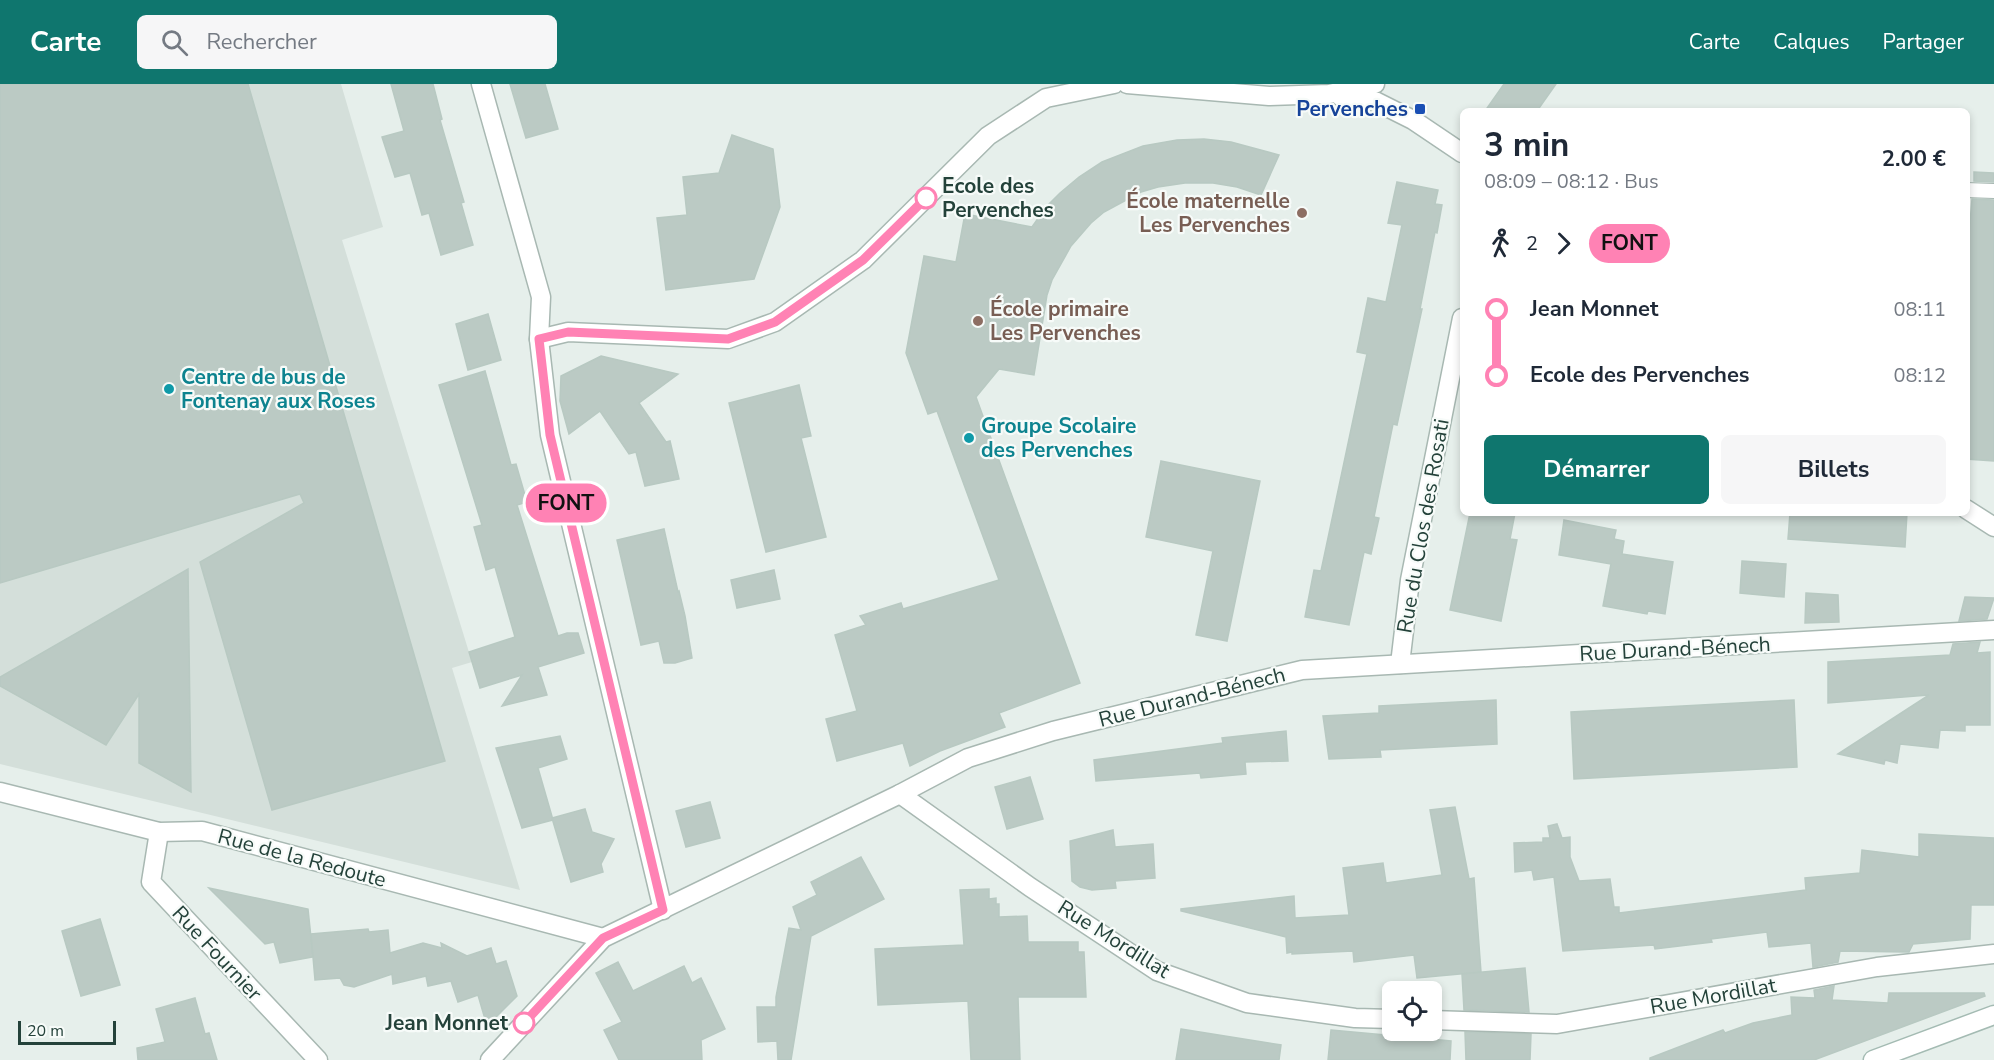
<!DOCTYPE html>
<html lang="fr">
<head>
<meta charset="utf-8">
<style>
  :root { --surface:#fff; --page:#f6f6f7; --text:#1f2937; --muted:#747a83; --accent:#0f766e }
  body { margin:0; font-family:"Nunito Sans",sans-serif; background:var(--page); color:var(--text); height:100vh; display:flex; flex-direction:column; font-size:22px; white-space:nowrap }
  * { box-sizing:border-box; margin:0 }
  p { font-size:20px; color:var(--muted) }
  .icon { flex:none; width:33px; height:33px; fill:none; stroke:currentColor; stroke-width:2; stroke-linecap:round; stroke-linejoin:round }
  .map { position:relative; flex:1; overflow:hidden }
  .sheet { position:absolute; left:1460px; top:24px; width:510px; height:408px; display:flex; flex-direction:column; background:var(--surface); border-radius:9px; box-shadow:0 3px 9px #0003 }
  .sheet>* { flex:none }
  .badge { padding:0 12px; border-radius:20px; font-size:21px; line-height:39px }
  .buttons { position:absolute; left:1382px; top:897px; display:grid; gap:12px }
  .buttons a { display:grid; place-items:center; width:60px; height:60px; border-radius:9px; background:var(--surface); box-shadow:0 3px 9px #0003; font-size:30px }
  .scale { position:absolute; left:18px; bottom:15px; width:98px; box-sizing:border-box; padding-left:6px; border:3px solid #24423a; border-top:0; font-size:16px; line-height:21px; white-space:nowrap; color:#24423a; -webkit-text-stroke:4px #f7fbf9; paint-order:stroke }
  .map>.badge { position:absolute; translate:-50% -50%; box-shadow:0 0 0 3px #fff }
  .legs { display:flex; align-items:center; gap:9px; height:66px; padding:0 24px; font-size:20px }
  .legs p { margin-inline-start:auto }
  .headline { display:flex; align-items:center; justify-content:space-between; height:102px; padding:0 24px }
  h1 { font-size:33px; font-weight:700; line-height:45px }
  .primary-button { display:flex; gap:12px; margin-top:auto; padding:12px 24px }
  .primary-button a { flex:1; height:69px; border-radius:9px; background:var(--accent); color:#fff; font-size:24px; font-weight:700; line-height:69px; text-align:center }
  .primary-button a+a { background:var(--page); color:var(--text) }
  ul { padding:0 24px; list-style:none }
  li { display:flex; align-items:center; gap:21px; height:66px; font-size:22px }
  li i { display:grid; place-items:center; width:9px; height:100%; margin:0 8px; background:currentColor }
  li i::after { content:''; width:15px; height:15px; margin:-8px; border:4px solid; border-radius:50%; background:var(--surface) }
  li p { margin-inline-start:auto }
  li:first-child i { background:linear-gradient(#0000 50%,currentColor 0) }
  li:last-child i { background:linear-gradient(currentColor 50%,#0000 0) }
  header { display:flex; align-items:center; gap:36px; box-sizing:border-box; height:84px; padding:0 30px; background:var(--accent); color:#fff }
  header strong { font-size:28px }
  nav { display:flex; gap:33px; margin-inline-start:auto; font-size:21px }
  .search { width:420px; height:54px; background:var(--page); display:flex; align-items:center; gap:15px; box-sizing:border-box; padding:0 21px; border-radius:9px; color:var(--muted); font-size:22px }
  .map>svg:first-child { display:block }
  .built { fill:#d4dfda }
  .building { fill:#bbcac4; stroke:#b8c9c2; stroke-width:1.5 }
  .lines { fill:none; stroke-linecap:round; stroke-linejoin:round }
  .lane-casing { stroke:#a8b8b2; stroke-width:16 }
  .street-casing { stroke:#a8b8b2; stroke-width:21 }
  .secondary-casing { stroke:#a4bbb3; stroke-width:21 }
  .lane { stroke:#fff; stroke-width:14 }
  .street { stroke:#fff; stroke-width:18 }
  .secondary { stroke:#fff; stroke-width:18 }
  .line-1-casing { stroke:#fff; stroke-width:14 }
  .line-1 { stroke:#ff82b4; stroke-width:9 }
  .transit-dot { fill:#1a4fb4; stroke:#f7fbf9; stroke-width:2 }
  .stop-1-dot { fill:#fff; stroke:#ff82b4; stroke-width:3 }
  .education-dot { fill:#8d6e63; stroke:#f7fbf9; stroke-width:2 }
  .culture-dot { fill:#0f9aa8; stroke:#f7fbf9; stroke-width:2 }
  .labels { text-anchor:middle; stroke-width:4.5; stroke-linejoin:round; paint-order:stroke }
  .transit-label { font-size:21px; font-weight:bold; fill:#164399; stroke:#f7fbf9; text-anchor:end }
  .stop-label { font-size:21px; font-weight:bold; fill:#24423a; stroke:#f7fbf9; text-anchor:start }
  .education-label { font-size:21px; font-weight:bold; fill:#785e54; stroke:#f7fbf9; text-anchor:end }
  .culture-label { font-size:21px; font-weight:bold; fill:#0d838f; stroke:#f7fbf9; text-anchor:start }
  .street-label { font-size:21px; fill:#24423a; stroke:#f7fbf9 }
</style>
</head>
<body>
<header>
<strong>Carte</strong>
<div class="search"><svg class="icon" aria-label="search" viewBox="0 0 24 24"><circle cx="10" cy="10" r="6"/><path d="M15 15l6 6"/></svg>Rechercher</div>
<nav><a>Carte</a><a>Calques</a><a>Partager</a></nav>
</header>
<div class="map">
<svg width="1994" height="976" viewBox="0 0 1994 976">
  <rect width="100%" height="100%" fill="#e6efeb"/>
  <path class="built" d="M0,0H341L383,143L342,156L472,578L452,584L520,806L0,680Z"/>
  <g class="building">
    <path d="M0,0H248L445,677L272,726L200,478L304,419L300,410L0,499Z"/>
    <path d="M391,0H433L442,35L440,36L464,118L461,119L473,161L441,171L429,129L422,131L410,89L395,93L382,53L404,47Z"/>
    <path d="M510,0H545L558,45L526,54Z"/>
    <path d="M1504,0H1556L1537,27H1485Z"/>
    <path d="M732,51L773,65L780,123L754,195L666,206L657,134L687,131L683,93L719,89Z"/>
    <path d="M1177,56L1204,55L1231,58L1279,71L1261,111L1237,103L1213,99H1185L1158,103L1141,108L1104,128L1091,139L1071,162L1052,196L1047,211L1034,291L999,285L976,313L1080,599L999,629L1005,643L940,667L910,682L903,659L837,677L826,635L857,627L835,551L866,541L860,532L901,519L903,525L999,496L937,327L928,330L906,269L924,172L956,178L965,130L1032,143L1046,123L1060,109L1079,93L1102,78L1143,62Z"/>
    <path d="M1974,88L1994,89V98L1974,97Z"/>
    <path d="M1397,98L1438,106L1435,120L1442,121L1437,149L1435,148L1420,225H1422L1397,341L1393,340L1374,433L1379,434L1371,470L1364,468L1349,541L1305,533L1314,486L1321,487L1367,270L1357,268L1368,214L1386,218L1402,141L1388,139Z"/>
    <path d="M1972,115L1994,116V377L1966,375V186Z"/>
    <path d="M488,230L501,276L468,286L456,240Z"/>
    <path d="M601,272L678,290L639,319L666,358L670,357L679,395L645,402L636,368L629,370L600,327L569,350L560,317L561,292Z"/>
    <path d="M485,287L511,381L516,380L527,418L517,421L558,552L567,549H578L584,569L538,583L547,611L502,622L522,591L480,604L469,568L515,553L495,483L486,486L474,443L482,441L439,301Z"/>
    <path d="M799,301L811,352L801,354L826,453L766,468L729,319Z"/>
    <path d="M1161,377L1260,397L1227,557L1196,551L1213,467L1146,453Z"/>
    <path d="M1470,429H1515L1510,455L1517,456L1501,537L1450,526Z"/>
    <path d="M1790,429H1907L1905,463L1788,455Z"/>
    <path d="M1564,436L1616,446L1614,455L1624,457L1622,470L1673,478L1665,530L1648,527L1647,530L1603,522L1611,480L1559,471Z"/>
    <path d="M664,445L678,508L679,507L685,532L692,574L675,579H664L659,557L641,561L617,456Z"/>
    <path d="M1742,477L1786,480L1784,513L1740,509Z"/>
    <path d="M188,485L191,708L139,679V610L106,661L0,602V593Z"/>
    <path d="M774,486L780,515L737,524L731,496Z"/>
    <path d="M1806,509L1838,511L1839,538L1805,539Z"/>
    <path d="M1965,513L1994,514L1987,535L1959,537Z"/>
    <path d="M1980,558L1977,569L1990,568V641H1965V647L1940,646L1938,664L1900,660L1897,679L1885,676L1884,680L1838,670L1929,611L1828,619V578L1950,571L1953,560Z"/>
    <path d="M1496,616L1497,660L1380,666L1381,673L1329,675L1323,632L1379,629V622Z"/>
    <path d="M1794,616L1797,683L1574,695L1571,628Z"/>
    <path d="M1286,647L1288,677L1245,678L1246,690L1201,694L1200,689L1096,697L1094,676L1223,659L1222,654Z"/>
    <path d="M560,652L567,675L538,684L553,736L522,744L496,664Z"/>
    <path d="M1030,693L1043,735L1007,745L995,703Z"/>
    <path d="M710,718L720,754L686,763L676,727Z"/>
    <path d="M1455,723L1469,795L1474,794L1481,888L1417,894L1414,871L1354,878L1353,867L1292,870V868L1287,869L1286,853L1181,827V825L1294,812L1295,834L1349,831L1343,784L1383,779L1386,799L1442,791L1430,726Z"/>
    <path d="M585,725L592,748L614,755L601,780L603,788L571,798L552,734Z"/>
    <path d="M1557,740L1562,754L1570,753V773L1579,797L1610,795L1614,823H1619V829L1806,806L1805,794L1860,789L1862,766L1919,773V750L1994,754V821H1971L1970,855L1913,860L1909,868H1906L1840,867L1838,878L1813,883L1811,859L1769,863L1767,848L1711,855L1712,858L1655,865L1654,861L1563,867L1554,793L1534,796L1532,786L1515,788L1514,759L1543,758V754H1550L1548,742Z"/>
    <path d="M1113,746L1115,763L1153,760L1155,794L1115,797L1116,804L1092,806L1080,803L1072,797L1070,757Z"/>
    <path d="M861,773L884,815L811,852L791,976H778L777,957L758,958L757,923H776V913L789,844L801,846L793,823L817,811L811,798Z"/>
    <path d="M209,804L308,825L313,873L280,879L274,858L265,860Z"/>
    <path d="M989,805V815L996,814V820H999V833L1027,832L1028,858H1078V868H1084L1086,913H1018L1020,976H971L968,917L878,921L875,865L964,861L960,806Z"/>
    <path d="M100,835L120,901L81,912L62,847Z"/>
    <path d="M368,845L369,848L388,846L390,869L423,859L442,864L441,859L467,872L491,864L496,880L506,877L517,912L487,942L478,911L458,918L451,897L428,902L426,892L393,900L392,890L354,903L344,901L340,894L315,896L311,850Z"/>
    <path d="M618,878L633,907L684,882L692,899L701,894L725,945L701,956L702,976H619L604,946L622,938L596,889Z"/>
    <path d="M1525,884L1529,928L1464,926L1462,890Z"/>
    <path d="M1834,902L1832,916L1888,919L1889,909H1984L1985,912L1814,976H1650V974L1723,946L1725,949L1753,939L1792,931L1791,913L1815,914L1814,906Z"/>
    <path d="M195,914L205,950L209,949L217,976H138L137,964L165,958L156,925Z"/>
    <path d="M1181,945L1281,961L1279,976H1176Z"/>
    <path d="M1331,946L1451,957L1450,976H1328Z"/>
    <path d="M1465,948L1531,950L1530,976H1466Z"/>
  </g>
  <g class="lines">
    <g class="lane-casing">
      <path id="lane" d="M1966,106L1994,107"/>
    </g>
    <g class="street-casing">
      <g id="street">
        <path d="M481,0L541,213L539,255L550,351L663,826"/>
        <path d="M1127,0L1269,12L1329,10L1375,0"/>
        <path d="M1340,12L1377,18L1413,36L1462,69"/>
        <path d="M539,255L568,248L728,255L775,238L863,176L988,52L1046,14L1114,0"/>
        <path d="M1966,425L1994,443"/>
        <path d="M1400,580L1410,496L1462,234"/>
        <path d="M0,708L159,748L202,747L603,854"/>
        <path d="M900,710L1030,803L1157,887L1247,919L1355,934L1392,935"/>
        <path d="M159,748L151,798L318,976"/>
        <path d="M1431,936L1557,940L1877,883L1994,870"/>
        <path d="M490,976L603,854L900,710L968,674L1053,647L1302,586L1994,546"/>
      </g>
    </g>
    <g class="secondary-casing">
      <path id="secondary" d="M1873,976L1994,931"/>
    </g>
    <use href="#lane" class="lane"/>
    <use href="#street" class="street"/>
    <use href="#secondary" class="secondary"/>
  </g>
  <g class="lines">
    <g class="line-1-casing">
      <path id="line-1" d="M524,939L603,854L663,826L550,351L539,255L568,248L728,255L775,238L863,176L926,114"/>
    </g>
    <use href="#line-1" class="line-1"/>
  </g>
  <rect class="transit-dot" x="1414" y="19" width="12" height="12" rx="3"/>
  <g class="stop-1-dot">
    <circle cx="926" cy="114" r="10"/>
    <circle cx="524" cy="939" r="10"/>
  </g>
  <g class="education-dot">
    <circle cx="1302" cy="129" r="6"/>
    <circle cx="978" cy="237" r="6"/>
  </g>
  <g class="culture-dot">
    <circle cx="169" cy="305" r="6"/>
    <circle cx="969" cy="354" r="6"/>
  </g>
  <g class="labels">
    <g class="transit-label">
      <text x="1408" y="32">Pervenches</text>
    </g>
    <g class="stop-label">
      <text x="942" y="109">Ecole des<tspan x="942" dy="24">Pervenches</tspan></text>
      <text x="508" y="946" text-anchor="end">Jean Monnet</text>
    </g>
    <g class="education-label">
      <text x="1290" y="124">École maternelle<tspan x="1290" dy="24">Les Pervenches</tspan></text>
      <text x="990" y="232" text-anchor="start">École primaire<tspan x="990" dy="24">Les Pervenches</tspan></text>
    </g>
    <g class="culture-label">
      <text x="181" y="300">Centre de bus de<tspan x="181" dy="24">Fontenay aux Roses</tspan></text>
      <text x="981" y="349">Groupe Scolaire<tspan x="981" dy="24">des Pervenches</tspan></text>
    </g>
    <g class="street-label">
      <text transform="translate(1423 442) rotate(-80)" y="7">Rue du Clos des Rosati</text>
      <text transform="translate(1675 565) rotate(-3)" y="7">Rue Durand-Bénech</text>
      <text transform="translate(1192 613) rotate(-14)" y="7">Rue Durand-Bénech</text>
      <text transform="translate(302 774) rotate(15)" y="7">Rue de la Redoute</text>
      <text transform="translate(1114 855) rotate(32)" y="7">Rue Mordillat</text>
      <text transform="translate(217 869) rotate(47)" y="7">Rue Fournier</text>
      <text transform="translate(1713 912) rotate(-10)" y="7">Rue Mordillat</text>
    </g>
  </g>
</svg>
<div class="buttons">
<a><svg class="icon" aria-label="locate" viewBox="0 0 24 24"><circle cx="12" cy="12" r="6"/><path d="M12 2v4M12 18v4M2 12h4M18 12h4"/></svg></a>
</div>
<div class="scale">20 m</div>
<b class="badge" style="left:566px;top:419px;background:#ff82b4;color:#111">FONT</b>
<section class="sheet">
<div class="headline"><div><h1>3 min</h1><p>08:09 – 08:12 · Bus</p></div><b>2.00 €</b></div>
<div class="legs"><svg class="icon" aria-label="walk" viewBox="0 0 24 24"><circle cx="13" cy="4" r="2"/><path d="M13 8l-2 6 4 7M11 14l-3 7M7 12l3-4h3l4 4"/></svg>2<svg class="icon" aria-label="forward" viewBox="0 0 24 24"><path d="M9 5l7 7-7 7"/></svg><b class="badge" style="background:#ff82b4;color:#111">FONT</b></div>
<ul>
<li><i style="color:#ff82b4"></i><b>Jean Monnet</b><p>08:11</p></li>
<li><i style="color:#ff82b4"></i><b>Ecole des Pervenches</b><p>08:12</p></li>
</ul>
<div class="primary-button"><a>Démarrer</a><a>Billets</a></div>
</section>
</div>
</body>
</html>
